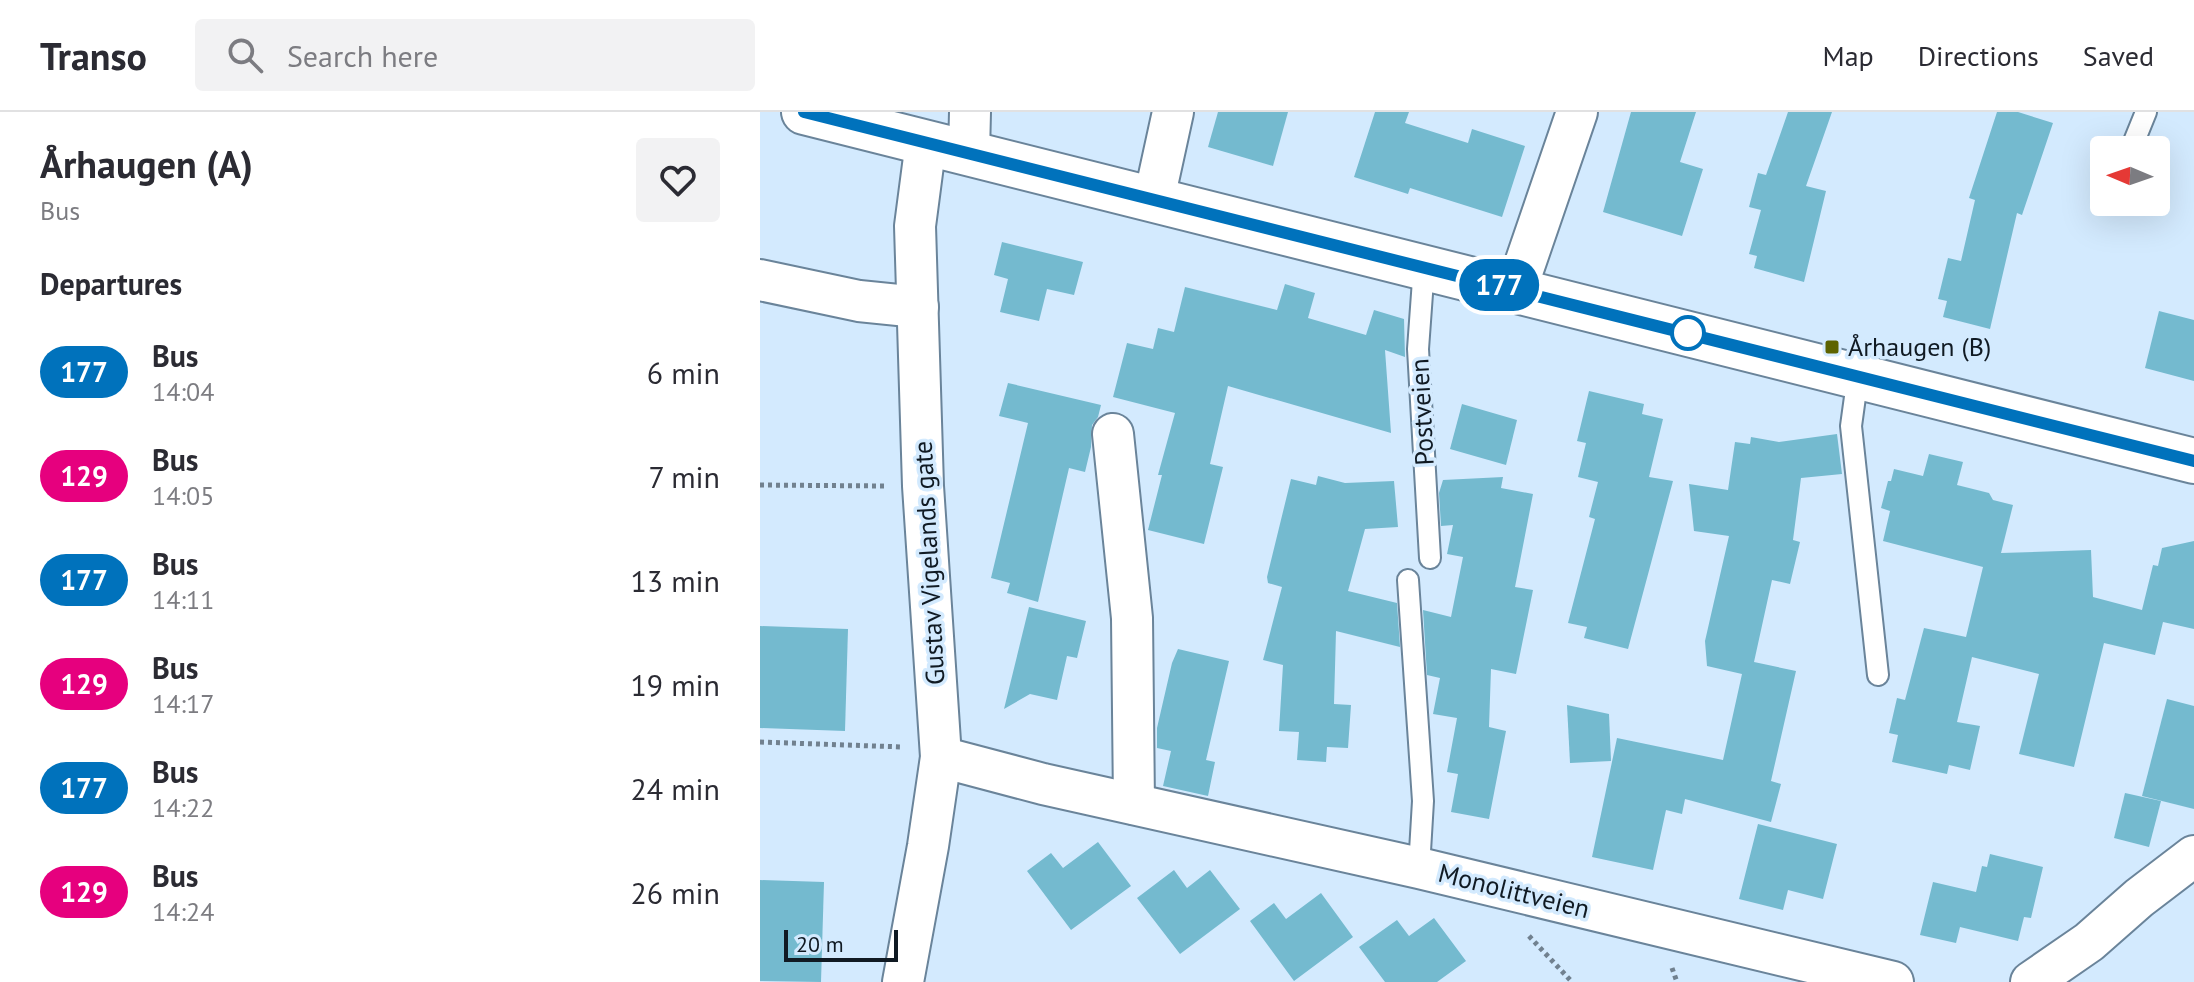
<!DOCTYPE html>
<html lang="en">
<head>
<meta charset="utf-8">
<style>
  :root { --surface:#fff; --page:#f2f2f3; --text:#2b2b33; --muted:#7c7c81; --line:#e1e1e2 }
  body { margin:0; font-family:"PT Sans",sans-serif; background:var(--page); color:var(--text); height:100vh; display:flex; flex-direction:column; font-size:30px; white-space:nowrap }
  * { box-sizing:border-box; margin:0 }
  p { font-size:26px; color:var(--muted) }
  .icon { flex:none; width:44px; height:44px; fill:none; stroke:currentColor; stroke-width:2; stroke-linecap:round; stroke-linejoin:round }
  .map { position:relative; flex:1; overflow:hidden }
  .drawer { display:flex; flex-direction:column; background:var(--surface); width:760px }
  .drawer>* { flex:none }
  .badge { padding:0 16px; border-radius:26px; font-size:28px; line-height:52px }
  .needle { width:52px; rotate:272deg }
  .fabs { position:absolute; left:1330px; top:24px; display:grid; gap:16px }
  .fabs a { display:grid; place-items:center; width:80px; height:80px; border-radius:8px; background:var(--surface); box-shadow:0 8px 32px #0002; font-size:40px }
  .scale { position:absolute; left:24px; bottom:20px; width:114px; box-sizing:border-box; padding-left:8px; border:4px solid #101a23; border-top:0; font-size:22px; line-height:28px; white-space:nowrap; color:#101a23; -webkit-text-stroke:6px #d3eafe; paint-order:stroke }
  .map>.badge { position:absolute; translate:-50% -50%; box-shadow:0 0 0 4px #fff }
  h2 { padding:0 40px; font-size:30px; line-height:72px }
  .round { display:grid; place-items:center; flex:none; width:84px; height:84px; border-radius:8px; background:var(--page) }
  .head { display:flex; align-items:center; justify-content:space-between; height:136px; padding:0 40px }
  h1 { font-size:38px; font-weight:800; line-height:60px }
  ul { padding:0; list-style:none }
  li { display:flex; align-items:center; gap:24px; height:104px; padding:0 40px }
  li div { flex:1 }
  li b { display:block; font-size:30px }
  li em { font-style:normal }
  li .badge { min-width:88px; font-weight:700; text-align:center }
  header { display:flex; align-items:center; gap:48px; box-sizing:border-box; height:112px; padding:0 40px; background:var(--surface); border-bottom:2px solid var(--line) }
  header strong { font-size:38px }
  nav { display:flex; gap:44px; margin-inline-start:auto; font-size:28px }
  .search { width:560px; height:72px; background:var(--page); display:flex; align-items:center; gap:20px; box-sizing:border-box; padding:0 28px; border-radius:8px; color:var(--muted); font-size:30px }
  main { display:flex; flex:1; min-height:0 }
  .map>svg:first-child { display:block }
  .building { fill:#74bacf }
  .lines { fill:none; stroke-linecap:round; stroke-linejoin:round }
  .lane-casing { stroke:#6a849a; stroke-width:24 }
  .street-casing { stroke:#6a849a; stroke-width:44 }
  .secondary-casing { stroke:#6a849a; stroke-width:48 }
  .path { stroke:#71818f; stroke-width:5; stroke-dasharray:4 4; stroke-linecap:butt }
  .lane { stroke:#fff; stroke-width:20 }
  .street { stroke:#fff; stroke-width:40 }
  .secondary { stroke:#fff; stroke-width:44 }
  .line-casing { stroke:#fff; stroke-width:18 }
  .line { stroke:#0072bc; stroke-width:12 }
  .stop-dot { fill:#fff; stroke:#0072bc; stroke-width:4 }
  .poi-dot { fill:#5d6300; stroke:#d3eafe; stroke-width:3 }
  .labels { text-anchor:middle; stroke-width:7; stroke-linejoin:round; paint-order:stroke }
  .poi-label { font-size:26px; fill:#101a23; stroke:#d3eafe; text-anchor:start }
  .street-label { font-size:26px; fill:#101a23; stroke:#d3eafe }
</style>
</head>
<body>
<header>
<strong>Transo</strong>
<div class="search"><svg class="icon" aria-label="search" viewBox="0 0 24 24"><circle cx="10" cy="10" r="6"/><path d="M15 15l6 6"/></svg>Search here</div>
<nav><a>Map</a><a>Directions</a><a>Saved</a></nav>
</header>
<main>
<section class="drawer">
<div class="head"><div><h1>Århaugen (A)</h1><p>Bus</p></div><a class="round"><svg class="icon" aria-label="heart" viewBox="0 0 24 24"><path d="M12 20l-8-8c-3-5 5-10 8-4 3-6 11-1 8 4z"/></svg></a></div>
<h2>Departures</h2>
<ul>
<li><span class="badge" style="background:#0072bc;color:#fff">177</span><div><b>Bus</b><p>14:04</p></div><em>6 min</em></li>
<li><span class="badge" style="background:#e6007e;color:#fff">129</span><div><b>Bus</b><p>14:05</p></div><em>7 min</em></li>
<li><span class="badge" style="background:#0072bc;color:#fff">177</span><div><b>Bus</b><p>14:11</p></div><em>13 min</em></li>
<li><span class="badge" style="background:#e6007e;color:#fff">129</span><div><b>Bus</b><p>14:17</p></div><em>19 min</em></li>
<li><span class="badge" style="background:#0072bc;color:#fff">177</span><div><b>Bus</b><p>14:22</p></div><em>24 min</em></li>
<li><span class="badge" style="background:#e6007e;color:#fff">129</span><div><b>Bus</b><p>14:24</p></div><em>26 min</em></li>
</ul>
</section>
<div class="map">
<svg width="1434" height="870" viewBox="0 0 1434 870">
  <rect width="100%" height="100%" fill="#d3eafe"/>
  <g class="building">
    <path d="M458,0H528L513,54L448,35Z"/>
    <path d="M615,0H649L645,11L708,31L712,17L765,34L742,105L650,76L648,82L594,65Z"/>
    <path d="M871,0H936L920,50L943,57L922,124L843,100Z"/>
    <path d="M1028,0H1072L1046,74L1066,79L1044,170L994,156L997,144L989,142L1001,98L989,95L998,61L1006,63Z"/>
    <path d="M1237,0H1258L1293,11L1262,103L1257,101L1230,217L1183,205L1187,189L1178,187L1188,146L1201,149L1215,88L1209,86Z"/>
    <path d="M242,130L323,150L314,183L287,177L279,209L240,200L248,167L234,163Z"/>
    <path d="M525,172L555,181L548,206L606,223L614,198L644,207L645,245L625,238L631,321L468,274L450,352L463,355L444,432L388,418L402,363H398L415,301L353,285L367,231L393,237L398,216L414,220L425,175L517,198Z"/>
    <path d="M1399,199L1434,208V269L1385,256Z"/>
    <path d="M248,271L341,293L338,305L332,313L331,335L325,360L309,356L278,490L247,481L250,471L231,466L268,311L239,304Z"/>
    <path d="M829,279L884,292L882,302L903,307L889,365L913,369L868,537L824,526L827,515L808,511L835,407L829,405L838,370L818,365L826,331L817,329Z"/>
    <path d="M702,292L757,308L746,353L690,337Z"/>
    <path d="M1077,322L1082,362L1041,366L1033,428L1040,430L1030,472L1012,468L994,550L1036,559L1011,669L1021,672L1011,710L925,687L922,702L906,698L893,758L832,745L857,626L963,648L982,562L947,554L945,529L969,424L934,419L929,372L968,378L975,330L990,332L991,325L1019,330Z"/>
    <path d="M1169,342L1203,350L1197,373L1229,381L1233,388L1253,393L1241,441L1331,438L1333,485L1382,498L1393,453L1398,454L1402,436L1434,429V517L1403,510L1395,543L1344,531L1314,655L1259,642L1279,562L1212,545L1197,610L1220,614L1210,658L1189,653L1187,662L1132,650L1138,623L1129,621L1137,586L1145,588L1164,516L1206,525L1223,455L1123,429L1130,399L1121,396L1128,369H1131L1134,357L1163,364Z"/>
    <path d="M558,364L585,371L634,369L638,415L605,417L588,479L637,491L640,535L576,519L574,592L591,593L588,636L567,635L566,650L537,648L539,620L519,619L523,553L503,548L522,475L508,471L507,465L531,367L556,373Z"/>
    <path d="M743,365L741,376L773,382L755,475L773,478L756,562L731,557L729,615L746,619L729,707L691,700L698,662L687,660L697,606L673,602L680,566L667,563L663,498L691,505L703,445L687,442L693,413L681,414L679,381L683,368Z"/>
    <path d="M269,495L326,509L317,546L307,544L297,588L270,582L244,597Z"/>
    <path d="M0,514L88,517L85,619L0,616Z"/>
    <path d="M418,537L469,549L446,648L455,650L448,684L403,674L411,639L397,636V616L412,551Z"/>
    <path d="M1407,587L1434,594V697L1382,684Z"/>
    <path d="M807,593L849,602L851,649L810,651Z"/>
    <path d="M1365,681L1401,689L1389,735L1354,726Z"/>
    <path d="M998,712L1077,732L1063,787L1028,778L1023,798L979,787Z"/>
    <path d="M338,730L371,774L311,818L267,759L291,741L303,756Z"/>
    <path d="M1230,742L1283,755L1271,806L1264,805L1258,829L1200,815L1196,831L1160,823L1173,770L1216,780L1222,754L1227,755Z"/>
    <path d="M414,758L427,776L450,758L480,797L420,842L377,786Z"/>
    <path d="M0,768L64,770L61,870L0,869Z"/>
    <path d="M561,781L593,825L534,869L490,809L514,791L526,807Z"/>
    <path d="M674,806L706,849L677,870H625L599,835L637,808L649,824Z"/>
  </g>
  <g class="lines">
    <g class="lane-casing">
      <g id="lane">
        <path d="M1373,32L1386,0"/>
        <path d="M664,154L658,237L670,446"/>
        <path d="M1098,263L1091,314L1118,563"/>
        <path d="M648,468L663,689L659,756"/>
      </g>
    </g>
    <g class="street-casing">
      <g id="street">
        <path d="M209,41L210,0"/>
        <path d="M394,87L413,0"/>
        <path d="M0,168L99,189L158,195"/>
        <path d="M756,178L817,0"/>
        <path d="M353,322L372,506L374,692"/>
        <path d="M181,645L283,672L659,756L1133,870"/>
        <path d="M143,870L168,734L181,645L163,374L155,114L166,30"/>
        <path d="M1271,870L1329,830L1379,786L1434,744"/>
      </g>
    </g>
    <g class="secondary-casing">
      <path id="secondary" d="M44,0L1434,349"/>
    </g>
    <g class="path">
      <path d="M0,373L127,374"/>
      <path d="M0,630L143,635"/>
      <path d="M769,824L812,870"/>
      <path d="M912,856L917,870"/>
    </g>
    <use href="#lane" class="lane"/>
    <use href="#street" class="street"/>
    <use href="#secondary" class="secondary"/>
  </g>
  <g class="lines">
    <g class="line-casing">
      <path id="line" d="M44,0L1434,349"/>
    </g>
    <use href="#line" class="line"/>
  </g>
  <circle class="stop-dot" cx="928" cy="221" r="16"/>
  <rect class="poi-dot" x="1064" y="227" width="16" height="16" rx="4"/>
  <g class="labels">
    <g class="poi-label">
      <text x="1088" y="244">Århaugen (B)</text>
    </g>
    <g class="street-label">
      <text transform="translate(662 300) rotate(-93)" y="9">Postveien</text>
      <text transform="translate(169 451) rotate(-93)" y="9">Gustav Vigelands gate</text>
      <text transform="translate(754 779) rotate(14)" y="9">Monolittveien</text>
    </g>
  </g>
</svg>
<div class="fabs">
<a><svg class="needle" viewBox="-14 -14 28 28"><path d="M0-13l5 13h-10z" fill="#e53935"/><path d="M0 13l5-13h-10z" fill="#7c7c81"/></svg></a>
</div>
<div class="scale">20 m</div>
<b class="badge" style="left:739px;top:173px;background:#0072bc;color:#fff">177</b>
</div>
</main>
</body>
</html>
